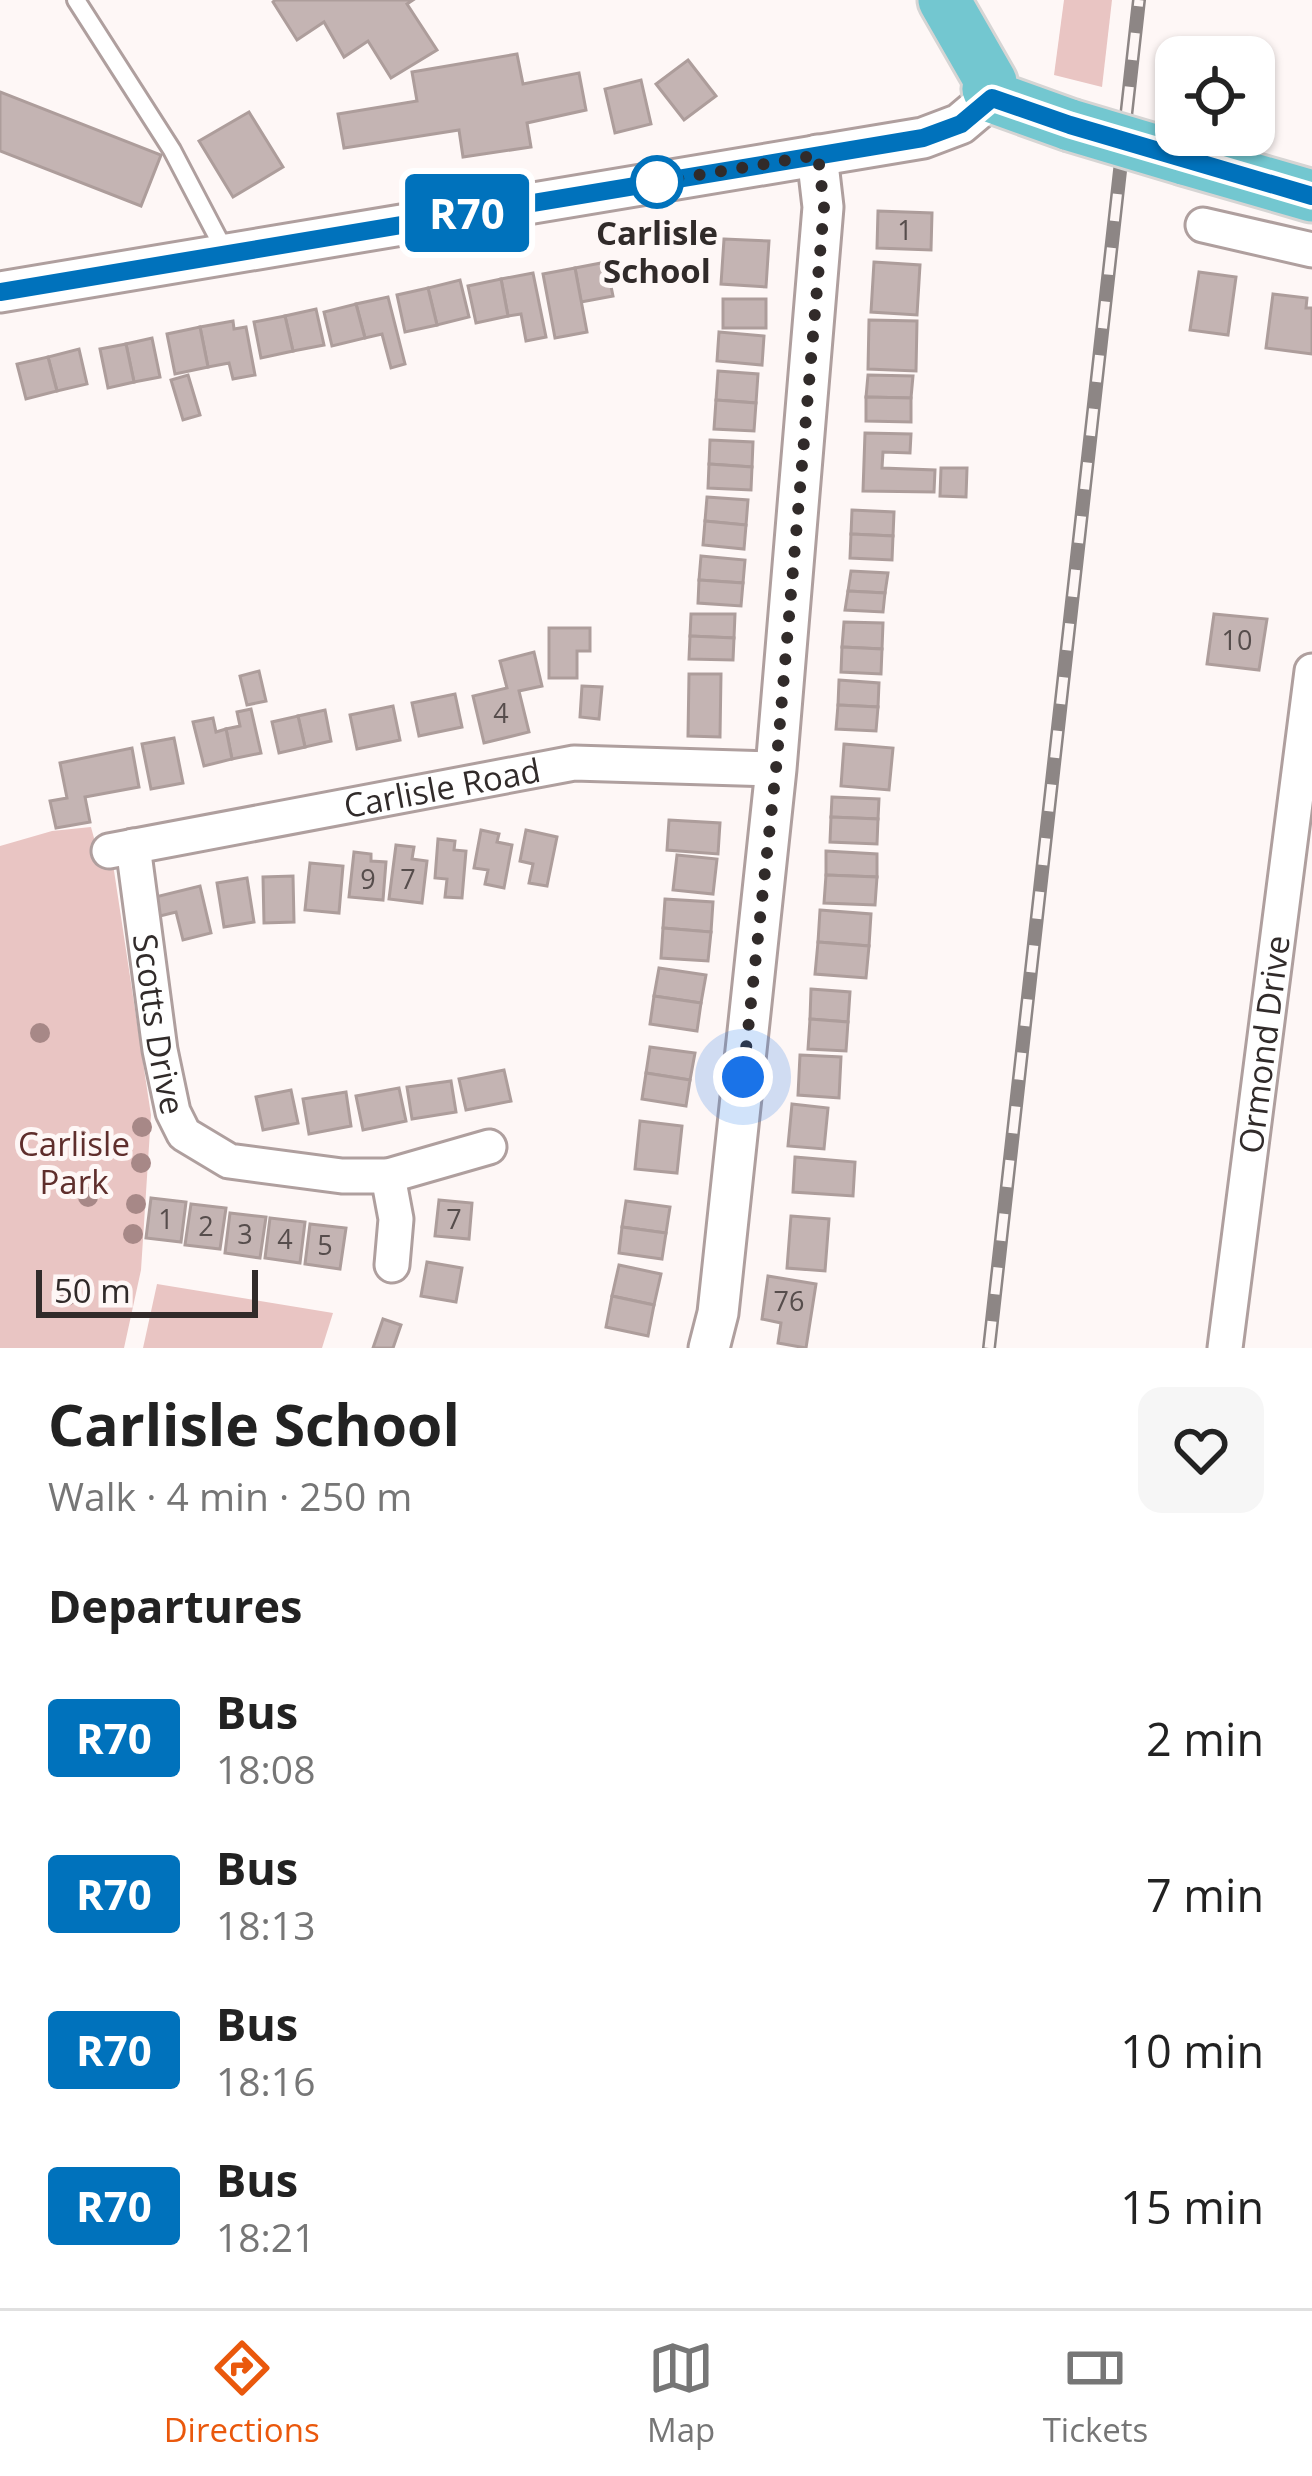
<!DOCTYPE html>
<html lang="en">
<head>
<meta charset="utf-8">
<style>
  :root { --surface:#fff; --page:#f6f6f6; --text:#222; --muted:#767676; --line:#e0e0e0; --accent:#ea580c }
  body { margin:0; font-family:"Open Sans",sans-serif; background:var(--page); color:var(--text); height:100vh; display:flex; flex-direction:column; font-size:45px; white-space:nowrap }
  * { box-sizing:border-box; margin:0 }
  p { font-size:39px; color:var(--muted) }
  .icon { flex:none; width:66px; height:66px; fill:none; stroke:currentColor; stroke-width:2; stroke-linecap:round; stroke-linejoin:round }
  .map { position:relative; height:1348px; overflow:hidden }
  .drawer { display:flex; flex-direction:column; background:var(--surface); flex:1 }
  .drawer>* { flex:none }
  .badge { padding:0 24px; border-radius:9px; font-size:42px; line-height:78px }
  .fabs { position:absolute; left:1155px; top:36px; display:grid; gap:24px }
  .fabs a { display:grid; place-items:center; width:120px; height:120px; border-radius:24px; background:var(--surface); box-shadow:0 3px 9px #0004; font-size:60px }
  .scale { position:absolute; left:36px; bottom:30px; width:222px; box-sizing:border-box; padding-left:12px; border:6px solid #312b2a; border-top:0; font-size:33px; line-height:42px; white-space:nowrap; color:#312b2a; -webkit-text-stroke:9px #fef7f6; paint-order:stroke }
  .you { position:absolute; width:60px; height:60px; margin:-30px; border:9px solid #fff; border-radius:50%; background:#1a73e8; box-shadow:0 0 0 18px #1a73e833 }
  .map>.badge { position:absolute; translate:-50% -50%; box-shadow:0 0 0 6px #fff }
  h2 { padding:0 48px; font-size:45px; line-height:108px }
  .round { display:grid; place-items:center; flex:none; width:126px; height:126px; border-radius:24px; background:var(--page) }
  .headline { display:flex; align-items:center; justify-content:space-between; height:204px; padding:0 48px }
  h1 { font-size:57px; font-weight:700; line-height:90px }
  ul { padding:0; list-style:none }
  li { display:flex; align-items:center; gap:36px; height:156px; padding:0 48px }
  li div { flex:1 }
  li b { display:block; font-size:45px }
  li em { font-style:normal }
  li .badge { min-width:132px; font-weight:700; text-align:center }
  .tabs { display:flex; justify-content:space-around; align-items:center; height:168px; border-top:3px solid var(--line); background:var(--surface); font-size:33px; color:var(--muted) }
  .tabs a { display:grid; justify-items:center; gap:6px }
  .tabs .active { color:var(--accent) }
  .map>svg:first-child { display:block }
  .green { fill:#e9c5c3 }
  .building { fill:#c4b4b3; stroke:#ad9d9b; stroke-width:3 }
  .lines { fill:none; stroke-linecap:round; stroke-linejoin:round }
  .service-casing { stroke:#af9f9e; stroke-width:22 }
  .minor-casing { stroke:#af9f9e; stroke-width:39 }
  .tertiary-casing { stroke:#af9f9e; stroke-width:45 }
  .primary-casing { stroke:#d6d5d4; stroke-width:57 }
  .service { stroke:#fff; stroke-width:16 }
  .minor { stroke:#fff; stroke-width:33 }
  .tertiary { stroke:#fff; stroke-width:39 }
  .primary { stroke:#73c7d0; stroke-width:51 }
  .rail-casing { stroke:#8d8685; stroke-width:14 }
  .rail { stroke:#fef7f6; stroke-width:9; stroke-dasharray:27; stroke-linecap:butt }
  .primary-bridge-casing { stroke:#d6d5d4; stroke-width:57; stroke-linecap:butt }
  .primary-bridge { stroke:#73c7d0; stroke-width:51 }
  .tree { fill:#a78887 }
  .line-casing { stroke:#fff; stroke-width:27 }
  .line { stroke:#0072bc; stroke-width:18 }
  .walk { stroke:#312b2a; stroke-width:12; stroke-dasharray:0 21.6 }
  .stop-dot { fill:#fff; stroke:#0072bc; stroke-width:6 }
  .labels { text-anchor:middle; stroke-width:10; stroke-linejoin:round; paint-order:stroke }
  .number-label { font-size:27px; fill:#564d4c }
  .stop-label { font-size:33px; font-weight:bold; fill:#312b2a; stroke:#fef7f6 }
  .street-label { font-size:33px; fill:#312b2a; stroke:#fef7f6 }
  .park-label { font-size:33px; fill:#5f2e2c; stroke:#fef7f6 }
</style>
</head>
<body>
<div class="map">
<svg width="1312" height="1348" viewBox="0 0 1312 1348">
  <rect width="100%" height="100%" fill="#fef7f6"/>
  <g class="green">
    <path d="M1064,0H1112L1102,87L1054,75Z"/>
    <path d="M91,827L101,864H113L151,1115L141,1270L124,1348H0V846L52,831Z"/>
    <path d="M157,1284L333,1313L322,1348H143Z"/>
  </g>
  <g class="building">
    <path d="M275,0H413L407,4L437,50L391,78L368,41L344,57L324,22L297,40L273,2Z"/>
    <path d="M517,54L523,84L579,73L586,110L527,123L531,147L463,157L459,130L344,148L338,114L417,101L412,72Z"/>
    <path d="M688,60L716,96L684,120L656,84Z"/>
    <path d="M641,80L651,124L615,133L605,89Z"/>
    <path d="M0,92L161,155L141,206L0,151Z"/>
    <path d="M249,112L283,167L233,197L199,141Z"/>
    <path d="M878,211L932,213L931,250L877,248Z"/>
    <path d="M724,239L769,241L766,287L721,284Z"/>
    <path d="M606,262L613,296L581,302L575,268Z"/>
    <path d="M874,262L920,265L917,315L871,312Z"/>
    <path d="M575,268L587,332L555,338L543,274Z"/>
    <path d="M1199,272L1236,277L1228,335L1190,330Z"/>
    <path d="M533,273L546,337L526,341L521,314L508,316L501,279Z"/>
    <path d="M501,279L508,316L476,323L468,286Z"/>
    <path d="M460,280L469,317L437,325L428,288Z"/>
    <path d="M428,288L437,325L405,332L397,295Z"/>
    <path d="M1273,294L1307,298L1306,308H1312V354L1266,348Z"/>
    <path d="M388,297L405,364L391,368L382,334L365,338L356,304Z"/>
    <rect x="723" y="299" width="43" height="29"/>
    <path d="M356,304L365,338L332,346L324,312Z"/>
    <path d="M316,309L324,345L293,351L285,316Z"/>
    <path d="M285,316L293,351L261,358L254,322Z"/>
    <path d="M869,320L917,321L916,371L868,369Z"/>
    <path d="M233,321L234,329L246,327L255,375L233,379L229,363L208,367L200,327Z"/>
    <path d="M200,327L208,367L175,374L167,334Z"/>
    <path d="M719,332L764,336L762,365L717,361Z"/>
    <path d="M152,338L160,377L134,382L126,344Z"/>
    <path d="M126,344L134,382L108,388L100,349Z"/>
    <path d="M79,349L87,384L57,391L48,357Z"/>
    <path d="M48,357L57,391L26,399L17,364Z"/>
    <path d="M718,371L758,374L756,403L716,400Z"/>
    <path d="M188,375L200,415L183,420L171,380Z"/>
    <path d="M868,375L913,376L911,398L866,397Z"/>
    <path d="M866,397L911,398V422L866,421Z"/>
    <path d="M716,400L756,403L754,431L714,429Z"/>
    <path d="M865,433L911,434L910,453L883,452L882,468L935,470L934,492L863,491Z"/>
    <path d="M710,440L753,442L752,467L709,464Z"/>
    <path d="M709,464L752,467L751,490L708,488Z"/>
    <path d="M941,468H967L966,497L940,496Z"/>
    <path d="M707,497L748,500L746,525L705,521Z"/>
    <path d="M852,510L894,512L893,536L851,534Z"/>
    <path d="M705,521L746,525L744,549L703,545Z"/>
    <path d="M851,534L893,536L892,560L850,558Z"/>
    <path d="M701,556L745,560L743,583L699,580Z"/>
    <path d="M851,571L888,573L885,593L848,591Z"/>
    <path d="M699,580L743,583L741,606L698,603Z"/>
    <path d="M848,591L885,593L883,612L845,610Z"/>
    <path d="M691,614H735L734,638L690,636Z"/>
    <path d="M1214,614L1267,619L1259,670L1207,664Z"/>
    <path d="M844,622L883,623L882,649L842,647Z"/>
    <path d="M549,628H590V651H577V678H549Z"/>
    <path d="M690,636L734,638L733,660L689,659Z"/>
    <path d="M842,647L882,649L881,674L841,672Z"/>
    <path d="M534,652L542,686L519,691L529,732L484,743L473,696L507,688L500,661Z"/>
    <path d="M259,671L266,701L247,705L240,676Z"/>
    <path d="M689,674H721L720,737L688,736Z"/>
    <path d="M839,680L879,683L878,707L838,705Z"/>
    <path d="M582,686L602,687L599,719L580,717Z"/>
    <path d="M455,694L462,727L419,736L412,703Z"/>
    <path d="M838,705L878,707L876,731L836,729Z"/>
    <path d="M393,706L400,740L357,749L350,715Z"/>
    <path d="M251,709L261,753L232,759L226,729L240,726L237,712Z"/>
    <path d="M325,710L331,741L305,747L298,716Z"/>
    <path d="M298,716L305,747L279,753L272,722Z"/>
    <path d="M213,718L216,732L226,729L232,759L204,766L193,722Z"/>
    <path d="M174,738L183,783L151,789L142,744Z"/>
    <path d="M844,744L893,748L889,790L841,786Z"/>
    <path d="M132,748L139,787L85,797L90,822L56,828L50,801L67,798L60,763Z"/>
    <path d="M832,797L879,799L878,819L831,817Z"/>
    <path d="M831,817L878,819L877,844L830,842Z"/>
    <path d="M669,820L720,823L718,854L667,850Z"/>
    <path d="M481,830L499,834L497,842L512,845L504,888L485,884L488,870L474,868Z"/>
    <path d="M526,830L557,837L547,886L529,883L533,864L520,861Z"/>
    <path d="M438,839L455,841L454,850L466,851L462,898L445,897L447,879L435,878Z"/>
    <path d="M396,845L414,847L412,859L427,861L422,903L389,899Z"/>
    <path d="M826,851L877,854V877L826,875Z"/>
    <path d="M354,852L371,854V861L386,862L383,900L349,897Z"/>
    <path d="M677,855L717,859L713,894L673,890Z"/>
    <path d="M310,863L343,866L339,913L305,910Z"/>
    <path d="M826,875L877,877L875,905L824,903Z"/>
    <path d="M293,876L294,922L264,923L263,877Z"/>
    <path d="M247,878L254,922L224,927L217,883Z"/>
    <path d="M200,886L211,933L183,940L176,912L152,918L147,899Z"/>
    <path d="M665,899L713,902L711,932L663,928Z"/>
    <path d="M820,910L871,914L869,946L818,942Z"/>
    <path d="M663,928L711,932L708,961L661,958Z"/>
    <path d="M818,942L869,946L866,978L815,974Z"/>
    <path d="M659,968L706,975L701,1003L654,996Z"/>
    <path d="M811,989L850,992L848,1022L810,1019Z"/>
    <path d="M654,996L701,1003L697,1031L650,1024Z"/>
    <path d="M810,1019L848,1022L846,1051L808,1049Z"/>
    <path d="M650,1047L695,1053L690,1080L646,1073Z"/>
    <path d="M800,1055L841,1057L839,1098L798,1095Z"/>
    <path d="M504,1070L511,1101L466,1110L459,1079Z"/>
    <path d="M646,1073L690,1080L686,1106L642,1099Z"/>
    <path d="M451,1081L456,1112L412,1119L407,1087Z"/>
    <path d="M399,1088L406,1121L363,1130L356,1096Z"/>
    <path d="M291,1090L298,1123L263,1130L256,1097Z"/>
    <path d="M346,1092L351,1126L309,1134L303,1099Z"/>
    <path d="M792,1104L828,1108L824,1149L788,1146Z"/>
    <path d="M640,1121L682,1126L677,1173L635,1169Z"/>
    <path d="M795,1157L855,1162L853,1196L793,1192Z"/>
    <path d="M151,1198L186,1202L181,1242L146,1238Z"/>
    <path d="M439,1200L472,1203L469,1239L435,1236Z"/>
    <path d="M626,1201L670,1207L666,1233L622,1227Z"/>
    <path d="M191,1204L226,1208L220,1249L185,1245Z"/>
    <path d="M230,1213L266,1217L260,1258L225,1253Z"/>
    <path d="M791,1216L829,1219L825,1271L787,1268Z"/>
    <path d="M270,1218L305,1222L300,1263L265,1258Z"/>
    <path d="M310,1224L346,1228L340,1269L305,1264Z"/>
    <path d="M622,1227L666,1233L662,1259L619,1253Z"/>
    <path d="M427,1262L462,1268L456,1302L421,1296Z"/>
    <path d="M619,1265L661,1274L654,1305L612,1296Z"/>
    <path d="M768,1276L816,1284L806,1348L778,1343L781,1323L762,1319Z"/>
    <path d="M612,1296L654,1305L648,1336L606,1327Z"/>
    <path d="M383,1319L401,1325L393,1348H373Z"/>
  </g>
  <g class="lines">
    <g class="service-casing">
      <path id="service" d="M76,0L172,150L227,255"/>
    </g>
    <g class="minor-casing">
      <g id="minor">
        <path d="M1203,225L1312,250"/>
        <path id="s1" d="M133,846L160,1050L173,1112L184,1134L229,1161L342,1176H388L489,1147"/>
        <path id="s2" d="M109,851L574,763L776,769"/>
        <path d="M388,1176L396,1219L392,1265"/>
        <path id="s3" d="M1225,1348L1312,671"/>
      </g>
    </g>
    <g class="tertiary-casing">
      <g id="tertiary">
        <path d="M0,292L923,138L960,124L992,97"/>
        <path d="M709,1348L718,1313L776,769L823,207L817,155"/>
      </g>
    </g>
    <g class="primary-casing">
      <g id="primary">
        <path d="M944,0L991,82L988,89L992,97L1070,125"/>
        <path d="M1184,159L1312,196"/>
      </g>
    </g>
    <use href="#service" class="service"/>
    <use href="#minor" class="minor"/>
    <use href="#tertiary" class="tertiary"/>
    <use href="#primary" class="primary"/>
    <g class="rail-casing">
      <path id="rail" d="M989,1348L1139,0"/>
    </g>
    <use href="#rail" class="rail"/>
    <g class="primary-bridge-casing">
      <path id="primary-bridge" d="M1070,125L1184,159"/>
    </g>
    <use href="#primary-bridge" class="primary-bridge"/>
  </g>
  <g class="tree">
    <circle cx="40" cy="1033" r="10"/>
    <circle cx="142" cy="1127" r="10"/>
    <circle cx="80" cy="1140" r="10"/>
    <circle cx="141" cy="1163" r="10"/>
    <circle cx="88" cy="1197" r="10"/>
    <circle cx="136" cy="1204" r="10"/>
    <circle cx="133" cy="1234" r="10"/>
    <circle cx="67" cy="1296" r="10"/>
  </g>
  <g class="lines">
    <g class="line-casing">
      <path id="line" d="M0,292L923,138L961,124L992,98L1070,125L1312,196"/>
    </g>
    <use href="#line" class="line"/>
    <path class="walk" d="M657,182L818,155L824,207L776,769L743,1077"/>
  </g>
  <circle class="stop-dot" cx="657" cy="182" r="24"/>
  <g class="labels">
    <g class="number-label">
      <text x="905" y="240">1</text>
      <text x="1237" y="650">10</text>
      <text x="501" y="723">4</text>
      <text x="368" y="889">9</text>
      <text x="408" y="889">7</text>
      <text x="166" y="1229">1</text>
      <text x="454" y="1229">7</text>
      <text x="206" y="1236">2</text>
      <text x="245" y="1244">3</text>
      <text x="285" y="1249">4</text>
      <text x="325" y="1255">5</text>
      <text x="789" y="1311">76</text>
    </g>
    <g class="stop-label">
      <text x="657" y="245">Carlisle<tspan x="657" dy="38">School</tspan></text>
    </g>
    <g class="street-label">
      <text dy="12" stroke="none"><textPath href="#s2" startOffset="339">Carlisle Road</textPath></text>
      <text dy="12" stroke="none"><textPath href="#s1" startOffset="180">Scotts Drive</textPath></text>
      <text dy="12" stroke="none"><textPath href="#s3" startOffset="306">Ormond Drive</textPath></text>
    </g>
    <g class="park-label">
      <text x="74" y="1156">Carlisle<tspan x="74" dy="38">Park</tspan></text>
    </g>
  </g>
</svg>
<div class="fabs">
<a><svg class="icon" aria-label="locate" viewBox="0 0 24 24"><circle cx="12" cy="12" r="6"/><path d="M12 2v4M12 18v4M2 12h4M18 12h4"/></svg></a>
</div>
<div class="scale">50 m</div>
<div class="you" style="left:743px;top:1077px"></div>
<b class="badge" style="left:467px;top:213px;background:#0072bc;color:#fff">R70</b>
</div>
<section class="drawer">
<div class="headline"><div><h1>Carlisle School</h1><p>Walk · 4 min · 250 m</p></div><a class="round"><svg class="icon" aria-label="heart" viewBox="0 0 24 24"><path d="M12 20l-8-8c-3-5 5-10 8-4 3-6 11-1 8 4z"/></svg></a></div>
<h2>Departures</h2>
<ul>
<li><span class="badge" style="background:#0072bc;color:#fff">R70</span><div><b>Bus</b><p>18:08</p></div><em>2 min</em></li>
<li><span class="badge" style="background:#0072bc;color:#fff">R70</span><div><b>Bus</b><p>18:13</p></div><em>7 min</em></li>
<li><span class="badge" style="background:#0072bc;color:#fff">R70</span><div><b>Bus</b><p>18:16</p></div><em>10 min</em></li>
<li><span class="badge" style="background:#0072bc;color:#fff">R70</span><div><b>Bus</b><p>18:21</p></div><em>15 min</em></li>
</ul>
</section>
<nav class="tabs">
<a class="active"><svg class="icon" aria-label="directions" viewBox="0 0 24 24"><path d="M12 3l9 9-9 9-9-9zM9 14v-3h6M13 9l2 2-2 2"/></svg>Directions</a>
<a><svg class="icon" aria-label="map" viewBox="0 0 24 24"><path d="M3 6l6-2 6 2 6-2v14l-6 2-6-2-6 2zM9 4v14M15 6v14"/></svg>Map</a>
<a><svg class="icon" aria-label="tickets" viewBox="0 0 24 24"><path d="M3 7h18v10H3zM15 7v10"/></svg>Tickets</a>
</nav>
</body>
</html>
